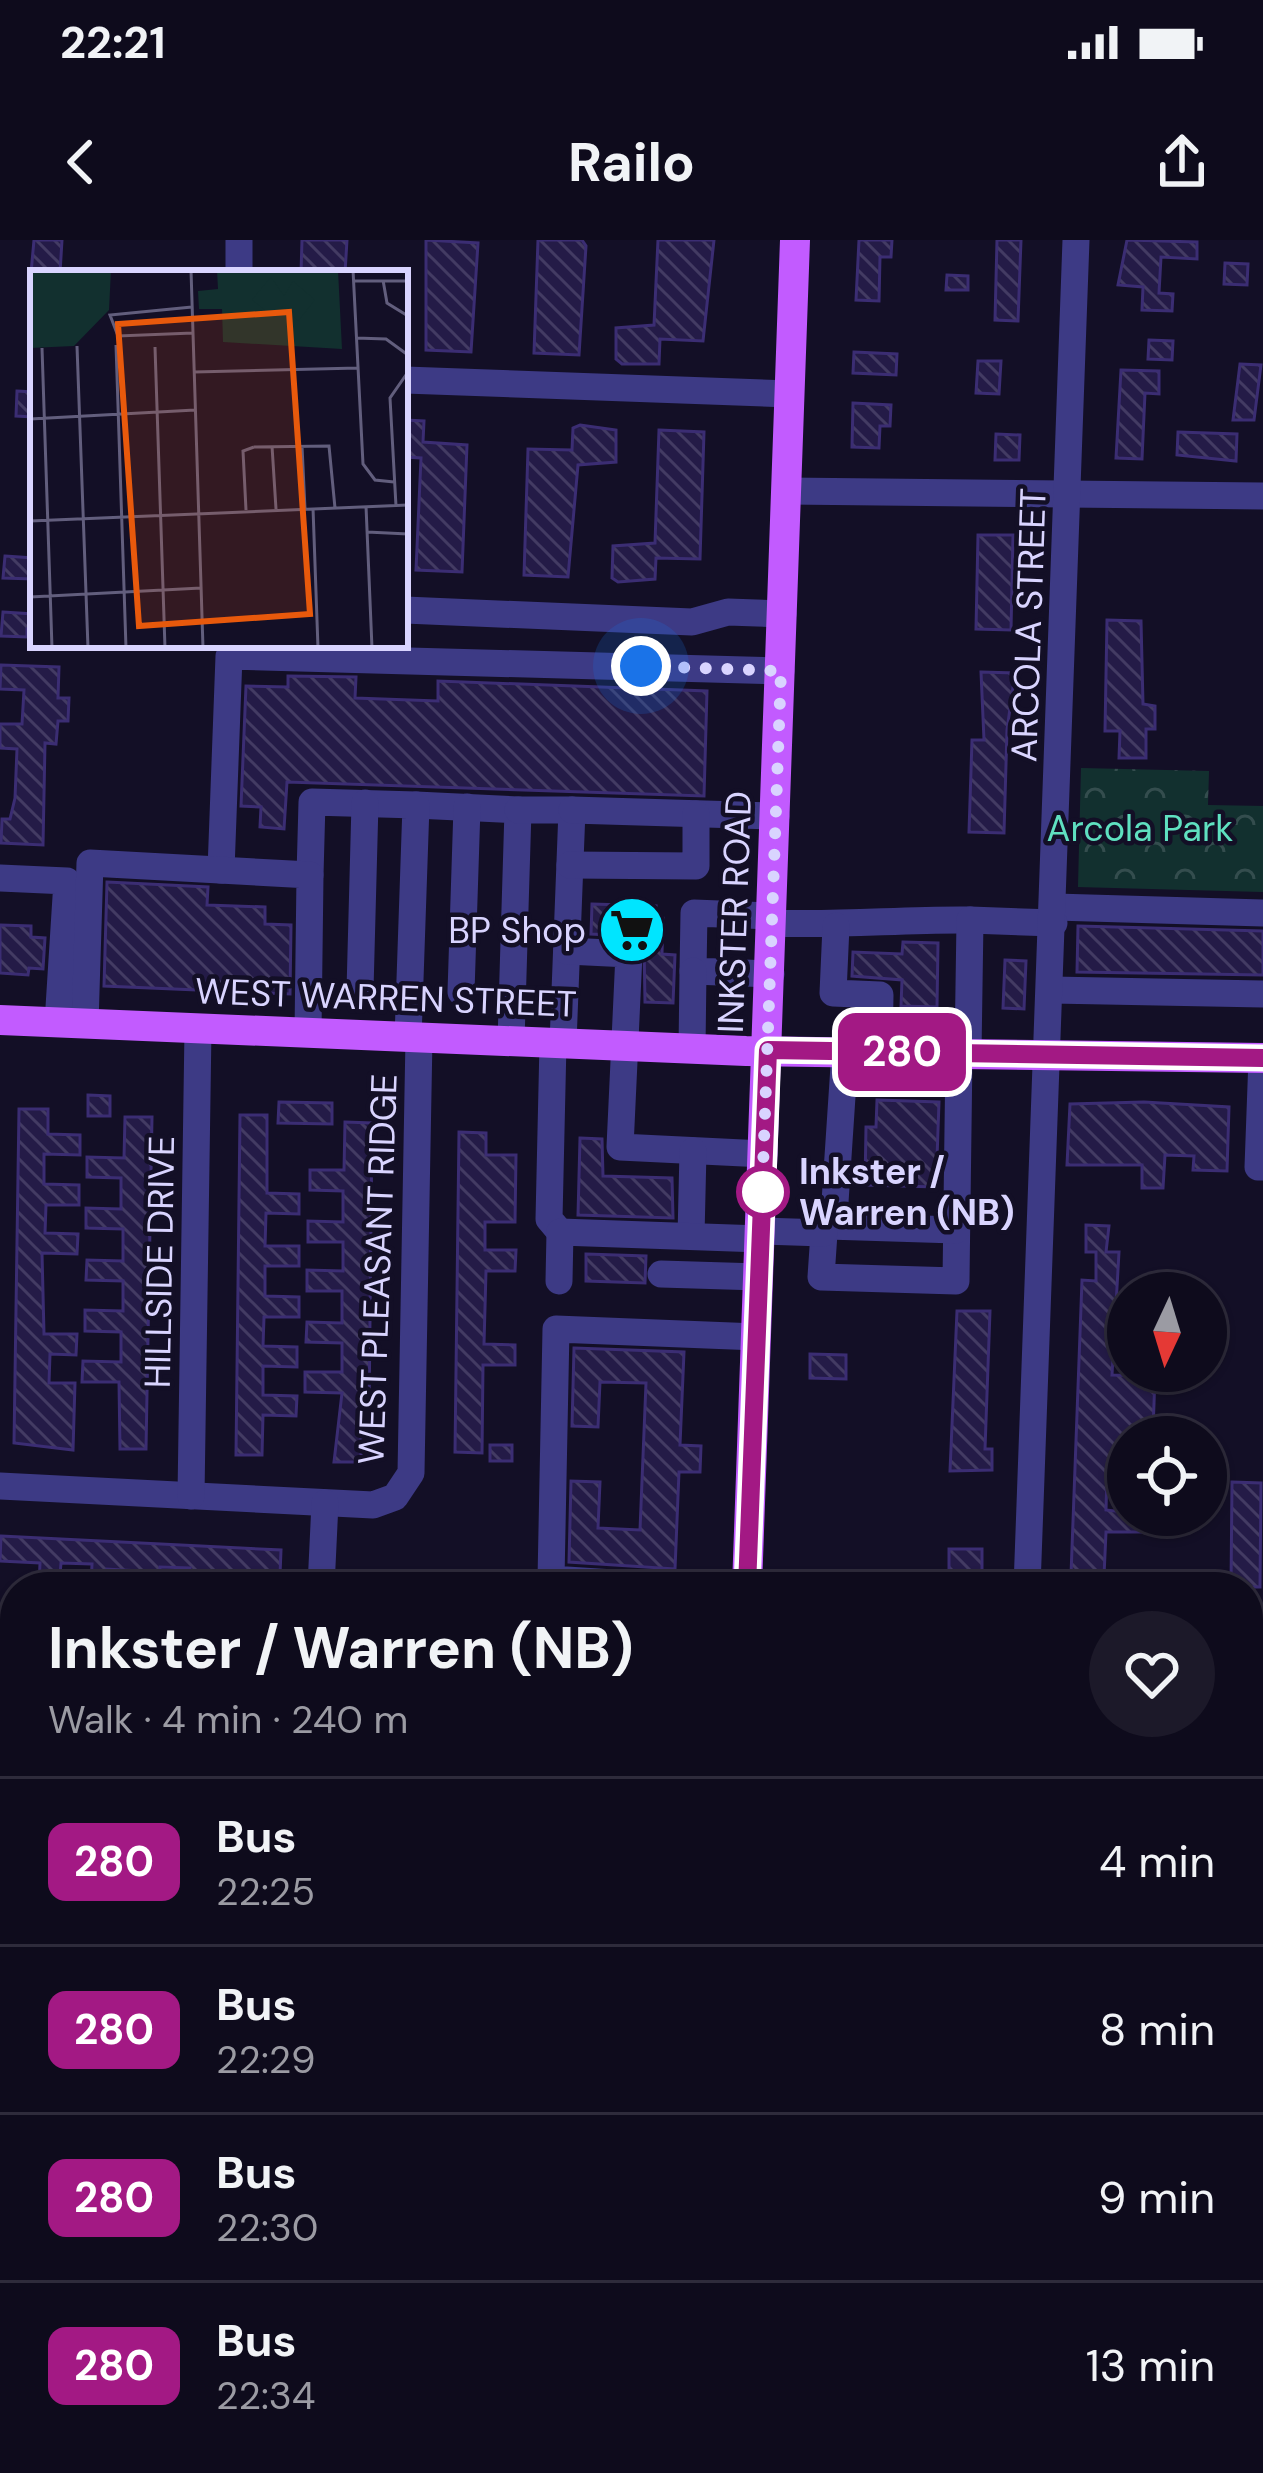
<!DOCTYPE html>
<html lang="en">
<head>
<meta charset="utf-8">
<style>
  :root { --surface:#0e0b1c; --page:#1c1929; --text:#f1f3f6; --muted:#9b9ba3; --line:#2e2b3b }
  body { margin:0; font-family:"DM Sans",sans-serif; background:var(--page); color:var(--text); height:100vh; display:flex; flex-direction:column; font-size:45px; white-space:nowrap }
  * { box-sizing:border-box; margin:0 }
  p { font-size:39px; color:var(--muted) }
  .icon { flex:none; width:66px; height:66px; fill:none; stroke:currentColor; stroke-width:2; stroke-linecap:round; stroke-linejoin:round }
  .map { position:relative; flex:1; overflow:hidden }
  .panel { position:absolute; left:0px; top:1332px; width:1263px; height:903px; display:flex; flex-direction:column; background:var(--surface); border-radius:48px 48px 0 0; box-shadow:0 3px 9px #0004,0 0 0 3px var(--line) }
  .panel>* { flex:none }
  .badge { padding:0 24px; border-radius:18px; font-size:42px; line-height:78px }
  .needle { width:78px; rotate:184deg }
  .tools { position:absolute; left:1107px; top:1032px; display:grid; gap:24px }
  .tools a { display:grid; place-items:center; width:120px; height:120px; border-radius:50%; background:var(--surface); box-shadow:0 3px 9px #0004,0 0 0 3px var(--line); font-size:60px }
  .you { position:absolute; width:60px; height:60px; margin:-30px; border:9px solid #fff; border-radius:50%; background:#1a73e8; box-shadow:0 0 0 18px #1a73e833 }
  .map>.badge { position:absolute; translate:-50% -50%; box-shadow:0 0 0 6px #fff }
  .round { display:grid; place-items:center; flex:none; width:126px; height:126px; border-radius:63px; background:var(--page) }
  .headline { display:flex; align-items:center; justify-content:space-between; height:204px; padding:0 48px }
  h1 { font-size:57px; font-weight:700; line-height:90px }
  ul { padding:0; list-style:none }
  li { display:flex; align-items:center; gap:36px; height:168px; padding:0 48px; border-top:3px solid var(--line) }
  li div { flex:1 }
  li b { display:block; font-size:45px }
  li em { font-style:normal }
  li .badge { min-width:132px; font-weight:700; text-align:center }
  .status { display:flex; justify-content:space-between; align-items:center; height:84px; padding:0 60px; background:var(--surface); direction:ltr }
  .status svg { height:33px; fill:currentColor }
  header { display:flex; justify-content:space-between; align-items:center; height:156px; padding:0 48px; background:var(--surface); font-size:54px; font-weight:700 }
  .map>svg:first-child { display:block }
  .park { fill:url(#park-crowns) }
  .garden { fill:#12302f }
  .building { fill:url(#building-back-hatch); stroke:#3b2d73; stroke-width:3 }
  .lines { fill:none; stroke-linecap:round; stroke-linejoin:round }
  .minor { stroke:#3d3a85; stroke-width:27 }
  .major { stroke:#c25bff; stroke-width:30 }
  .line-casing { stroke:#fff; stroke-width:27 }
  .line { stroke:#a31984; stroke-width:18 }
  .walk { stroke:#d9d4ff; stroke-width:12; stroke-dasharray:0 21.6 }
  .stop-dot { fill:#fff; stroke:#a31984; stroke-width:6 }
  .labels { text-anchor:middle; stroke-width:9; stroke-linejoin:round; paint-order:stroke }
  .street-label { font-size:36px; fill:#d9d4ff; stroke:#130f26 }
  .park-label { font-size:36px; fill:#5fe0c0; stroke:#130f26 }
  .poi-label { font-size:36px; fill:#d9d4ff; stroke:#130f26; text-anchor:end }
  .stop-label { font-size:36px; font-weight:bold; fill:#d9d4ff; stroke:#130f26; text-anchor:start }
  .inset-road { fill:none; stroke:#625e7d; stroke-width:3 }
  .view { fill:#e8590c; fill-opacity:0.15; stroke:#e8590c; stroke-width:6 }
  .inset-edge { fill:none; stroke:#d9d4ff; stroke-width:6 }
</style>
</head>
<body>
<div class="status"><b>22:21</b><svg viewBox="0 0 49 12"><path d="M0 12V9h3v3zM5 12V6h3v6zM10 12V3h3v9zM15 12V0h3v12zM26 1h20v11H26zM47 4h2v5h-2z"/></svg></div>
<header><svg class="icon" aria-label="back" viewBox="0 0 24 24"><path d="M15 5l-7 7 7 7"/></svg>Railo<svg class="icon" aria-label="share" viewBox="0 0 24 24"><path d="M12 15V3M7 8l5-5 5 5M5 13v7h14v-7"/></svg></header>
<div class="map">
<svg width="1263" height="2233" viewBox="0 0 1263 2233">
  <defs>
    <pattern id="park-crowns" width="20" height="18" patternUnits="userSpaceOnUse" patternTransform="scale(3)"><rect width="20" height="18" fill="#12302f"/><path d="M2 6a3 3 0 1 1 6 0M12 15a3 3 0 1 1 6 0" fill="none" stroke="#344d4e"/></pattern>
    <pattern id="building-back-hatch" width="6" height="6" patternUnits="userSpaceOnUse" patternTransform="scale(3)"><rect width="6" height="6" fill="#241b47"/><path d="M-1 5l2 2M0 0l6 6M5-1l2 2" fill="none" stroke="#433b63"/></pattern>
  </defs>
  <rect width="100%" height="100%" fill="#130f26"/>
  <g class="park">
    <path d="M1081,528L1209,531L1208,565L1263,566V652L1078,647Z"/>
    <path d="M0,1959L15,1960V2220H495L494,2233H0Z"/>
  </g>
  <g class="garden">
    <path d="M0,2182L4,2188L22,2233H0Z"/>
    <path d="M82,2220H127L141,2233H72Z"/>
    <path d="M147,2220H378L370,2233H164Z"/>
  </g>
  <g class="building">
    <path d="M34,0H62L60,33H31Z"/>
    <path d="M302,0H347L345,33H301Z"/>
    <path d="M426,0L478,3L471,112L426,110Z"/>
    <path d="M538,0H582L586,6L579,115L534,113Z"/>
    <path d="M658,0H714L703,101L660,99L659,124H622L616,119V88L654,85Z"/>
    <path d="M859,0H892L891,17H880L879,61L856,60Z"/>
    <path d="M997,0H1021L1018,81L995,80Z"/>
    <path d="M1127,0L1197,2V19L1161,17L1159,53L1173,54L1172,71L1142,70L1143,47L1118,45Z"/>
    <path d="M1225,23L1248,24L1247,45L1224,44Z"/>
    <path d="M947,35L968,36V50H946Z"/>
    <path d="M1149,100L1173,101L1172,120L1148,119Z"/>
    <path d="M854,112L897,114L896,135L853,133Z"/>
    <path d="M978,121H1001L999,154L976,153Z"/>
    <path d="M1240,124L1261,125L1254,180H1233Z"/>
    <path d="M1121,130L1159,131V154L1145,153L1142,219L1116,218Z"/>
    <path d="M17,151L33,152V177L16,176Z"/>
    <path d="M853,163L891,165L890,186H880L879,208L852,207Z"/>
    <path d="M405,180L424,181L423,202L467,205L462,332L416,330L421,218L405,217Z"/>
    <path d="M580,185L616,190V222L578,225L568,337L524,335L528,209L572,210L573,188Z"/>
    <path d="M659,190L704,192L700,319L656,318L655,339L618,342L612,338L613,306L655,303Z"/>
    <path d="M1178,192L1237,194L1236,221L1177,215Z"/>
    <path d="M996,194L1020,195L1019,220H995Z"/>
    <path d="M978,295H1013L1011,390L976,389Z"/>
    <path d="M5,316L33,318V339L3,338Z"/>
    <path d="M3,372L33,374V389H27V397L1,396Z"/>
    <path d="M1107,380L1141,381L1143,464L1155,466V489H1146V518H1119L1120,491H1105Z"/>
    <path d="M1,425L59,427L58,458H69L68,481H58L56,504L45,503L43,605L1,603L2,579H10L15,558L17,509L0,508V484H22L24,450L0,449Z"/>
    <path d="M981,432L1015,433L1007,490L1004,593L969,592L972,500H984Z"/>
    <path d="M288,436L356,437L355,458L438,461V441L707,451L704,556L287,542L284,589L260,587L261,567L241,566L246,446L288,447Z"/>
    <path d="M107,642L208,647L207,665L265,667V684L291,685L290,754L104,746Z"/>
    <path d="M592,664L656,666L655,677L663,678L662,714L675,715L673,763L645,762L644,705L631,696L591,694Z"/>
    <path d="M0,685L31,686V697L45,698L43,729L29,728L28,735L0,733Z"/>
    <path d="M1078,686L1263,691V735L1077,732Z"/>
    <path d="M903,702L938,703L937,767L901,766L902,740L852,736L853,712L902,714Z"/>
    <path d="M1005,720L1026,721L1024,769L1003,768Z"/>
    <path d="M88,855L110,856V876H88Z"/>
    <path d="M877,860L939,862L936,947L865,945L866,887H876Z"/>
    <path d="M279,862L332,863V884L278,883Z"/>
    <path d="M1144,862L1229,867L1227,931L1193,930L1194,916L1165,915L1163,948H1142V925H1067L1070,864Z"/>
    <path d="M19,869H48V894L80,895V915L44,914V944L79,945V965H46L45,993L78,994L77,1014L42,1013L44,1094H77L76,1115L50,1114L49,1143H75L73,1210L14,1203Z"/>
    <path d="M240,875H267V953L299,954V974L266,973L265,1006H299V1026H265V1056L299,1057V1077H264L263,1106L297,1107V1127L263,1126V1155L297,1156L296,1176L263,1175L262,1215H236Z"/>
    <path d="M125,877H152L146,1209H120L119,1142H82L83,1121L121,1122V1092L85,1091V1070L123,1071V1041L86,1040L87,1020L123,1021V989L86,988V968L121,969V938L87,937V917L124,918Z"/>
    <path d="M345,882L372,883L369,1177H361V1222H334L342,1153L305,1152V1132H342V1103L306,1102L307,1082L342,1083V1051H307V1030L343,1031V1002H308V981L343,982V951L310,950V930H344Z"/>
    <path d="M459,892L486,893V915H516L515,982H485V1010H516L515,1031H486L484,1104L515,1105V1125H483L482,1213L455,1212Z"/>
    <path d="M580,898L602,899L603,936L672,938L673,978L578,975Z"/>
    <path d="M1086,985L1109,986L1106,1012H1119L1112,1135L1155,1136L1153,1191H1128V1225L1109,1224L1107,1234L1106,1270L1150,1275V1292H1106L1104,1336L1071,1335L1082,1040L1096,1041V1012H1086Z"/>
    <path d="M586,1014L646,1016L645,1043L586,1041Z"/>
    <path d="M957,1071H990L985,1209H992V1230L950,1231Z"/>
    <path d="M574,1108L684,1112L680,1205L701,1206L700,1232H679L675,1329L569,1322L571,1241L600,1242L598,1288L640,1290L646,1143L600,1142L598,1187L572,1186Z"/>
    <path d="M810,1114L846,1115V1139L810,1138Z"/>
    <rect x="490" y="1205" width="22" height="16"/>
    <path d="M1232,1242L1261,1243L1260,1347H1231Z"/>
    <path d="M1,1296L281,1310L280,1335L244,1341V1332L211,1331L210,1347H189L190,1328L160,1327L159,1347H138L139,1331L107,1329L106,1347H91L92,1324L61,1323L59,1347H39L40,1323L0,1321Z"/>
    <path d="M949,1309H982V1333L949,1332Z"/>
    <path d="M0,1728L15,1729V1762L0,1761Z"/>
  </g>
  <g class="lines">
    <g class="minor">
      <path d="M239,33V0"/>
      <path d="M405,140L789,154"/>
      <path d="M787,251L1263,256"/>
      <path d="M405,370L692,382L728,372L783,374"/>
      <path d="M416,565L518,570L511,801"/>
      <path d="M518,570H572L563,803"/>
      <path d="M572,570L776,576"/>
      <path d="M570,625L696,626V574"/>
      <path d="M221,630L229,416L781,431"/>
      <path d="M310,635L312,562L416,565L408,798"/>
      <path d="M0,638L67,641L58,783"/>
      <path d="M1055,667L1263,673"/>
      <path d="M772,683C839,686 904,679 970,680"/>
      <path d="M836,686L833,753L880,755L879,812"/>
      <path d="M567,711L629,714L620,907L764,914"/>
      <path d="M771,734L693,731L694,673L773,676"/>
      <path d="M360,750L365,563"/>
      <path d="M1052,750L1263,754"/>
      <path d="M461,752L467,567"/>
      <path d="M85,784L90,623L310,635L308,793"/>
      <path d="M553,803L549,979L560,992"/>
      <path d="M692,809L693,731"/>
      <path d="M845,811L834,977L824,993L821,1037L956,1041L959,813"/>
      <path d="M968,813L970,680L1054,683"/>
      <path d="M1262,818L1258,927H1263"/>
      <path d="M828,986L956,990"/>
      <path d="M761,991L824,993"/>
      <path d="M691,996L693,911"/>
      <path d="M661,1034L759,1037"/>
      <path d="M559,1041L560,992L761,999"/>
      <path d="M0,1246L373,1265L395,1257L411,1233L419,798"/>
      <path d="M191,1256L198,789"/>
      <path d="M321,1347L325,1263"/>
      <path d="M676,1347L551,1339L556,1089L757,1097"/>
      <path d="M1027,1347L1076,0"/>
      <path d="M1248,1571H1263"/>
      <path d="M0,1807L15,1808"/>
      <path d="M1248,2148H1263"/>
      <path d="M429,2220V2233"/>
      <path d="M881,2220V2233"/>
      <path d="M767,2233V2220"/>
      <path d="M966,2233V2220"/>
      <path d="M1051,2233V2220"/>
      <path d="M1140,2233V2220"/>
      <path d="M1229,2233L1230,2220"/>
    </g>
    <g class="major">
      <path d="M0,780L746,811L1263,818"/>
      <path d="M747,1347L795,0"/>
      <path d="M714,2233L715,2220"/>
    </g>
  </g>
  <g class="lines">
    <g class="line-casing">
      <path id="line" d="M747,1347L768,810L1263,818"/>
    </g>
    <use href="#line" class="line"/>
    <path class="walk" d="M641,426L781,431L762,956L763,952"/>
  </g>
  <defs>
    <g id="supermarket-disc" transform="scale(3.45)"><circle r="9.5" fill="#00e5ff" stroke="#130f26"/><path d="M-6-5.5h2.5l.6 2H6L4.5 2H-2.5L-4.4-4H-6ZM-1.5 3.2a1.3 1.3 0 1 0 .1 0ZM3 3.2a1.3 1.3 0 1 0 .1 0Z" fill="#111"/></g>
  </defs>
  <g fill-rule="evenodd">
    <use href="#supermarket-disc" x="632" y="690"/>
  </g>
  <circle class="stop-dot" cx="763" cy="952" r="24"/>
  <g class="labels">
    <g class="street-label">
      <text transform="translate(1028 385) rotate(-88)" y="13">ARCOLA STREET</text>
      <text transform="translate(734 672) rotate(-88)" y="13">INKSTER ROAD</text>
      <text transform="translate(386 757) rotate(2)" y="13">WEST WARREN STREET</text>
      <text transform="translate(159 1022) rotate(-89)" y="13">HILLSIDE DRIVE</text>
      <text transform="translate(377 1029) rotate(-88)" y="13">WEST PLEASANT RIDGE</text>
    </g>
    <g class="park-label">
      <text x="1140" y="601">Arcola Park</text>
    </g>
    <g class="poi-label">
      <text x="586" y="703">BP Shop</text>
    </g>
    <g class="stop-label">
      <text x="799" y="944">Inkster /<tspan x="799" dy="41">Warren (NB)</tspan></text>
    </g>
  </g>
  <g transform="translate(30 30)">
    <rect width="378" height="378" fill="#130f26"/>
    <path d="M0,0H81L79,40L44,76L0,78ZM187,0H308L312,79L193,72L192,39H169L168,21L188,19Z" fill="#12302f"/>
    <path d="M241,7L254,26L263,11L285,30L268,51L253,36L245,48L222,30Z" fill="#12302f"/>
    <path class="inset-road" d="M161,0L173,378M323,0L333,194L345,210L364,212M353,10L357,33L378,46M323,11H378M162,37L80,45L88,66L163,63M326,68L356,69L378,85M86,75L96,378M47,76L58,378M125,77L135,378M12,78L22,378M164,102L328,98M0,149L165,140M242,176L246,239M272,176L275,239M224,177L299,176L305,238M336,236L342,378M366,236L360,128L378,102M283,238L288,378M216,240L213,181L224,177M0,251L378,235M337,262L378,264M0,327L171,318"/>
    <path class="view" d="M259,42L280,344L109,356L88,54Z"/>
    <rect width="378" height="378" class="inset-edge"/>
  </g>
</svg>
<div class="tools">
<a><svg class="needle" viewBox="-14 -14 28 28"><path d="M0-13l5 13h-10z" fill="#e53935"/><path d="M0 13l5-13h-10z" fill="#9b9ba3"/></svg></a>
<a><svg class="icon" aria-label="locate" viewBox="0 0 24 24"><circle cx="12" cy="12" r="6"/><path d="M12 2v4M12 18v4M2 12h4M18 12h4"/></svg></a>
</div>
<div class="you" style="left:641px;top:426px"></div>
<b class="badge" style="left:902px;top:812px;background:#a31984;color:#fff">280</b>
<section class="panel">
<div class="headline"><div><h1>Inkster / Warren (NB)</h1><p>Walk · 4 min · 240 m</p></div><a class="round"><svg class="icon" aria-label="heart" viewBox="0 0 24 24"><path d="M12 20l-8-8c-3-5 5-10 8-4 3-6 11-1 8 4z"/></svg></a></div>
<ul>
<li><span class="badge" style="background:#a31984;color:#fff">280</span><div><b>Bus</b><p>22:25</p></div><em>4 min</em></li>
<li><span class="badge" style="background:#a31984;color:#fff">280</span><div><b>Bus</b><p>22:29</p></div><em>8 min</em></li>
<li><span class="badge" style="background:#a31984;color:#fff">280</span><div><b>Bus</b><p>22:30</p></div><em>9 min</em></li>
<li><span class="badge" style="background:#a31984;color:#fff">280</span><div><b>Bus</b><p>22:34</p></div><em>13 min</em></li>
</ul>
</section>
</div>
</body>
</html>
